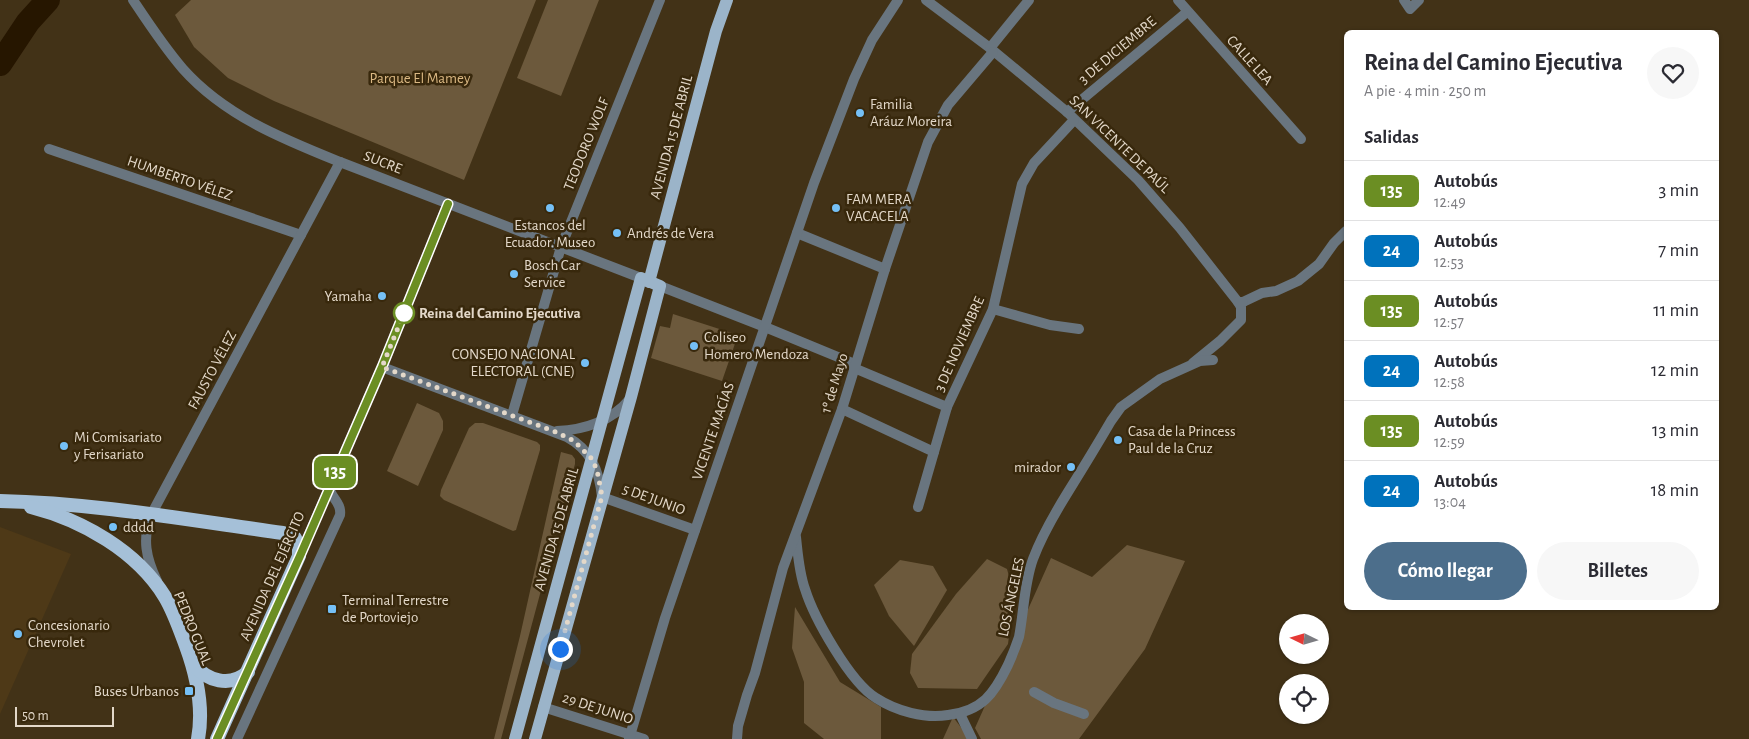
<!DOCTYPE html>
<html lang="es">
<head>
<meta charset="utf-8">
<style>
  :root { --surface:#fff; --page:#f7f7f7; --text:#2b2b33; --muted:#7c7c81; --line:#e1e1e2; --accent:#4c6e8b }
  body { margin:0; font-family:"Alegreya Sans",sans-serif; background:var(--page); color:var(--text); height:100vh; display:flex; flex-direction:column; font-size:19px; white-space:nowrap }
  * { box-sizing:border-box; margin:0 }
  p { font-size:16px; color:var(--muted) }
  .icon { flex:none; width:28px; height:28px; fill:none; stroke:currentColor; stroke-width:2; stroke-linecap:round; stroke-linejoin:round }
  .map { position:relative; flex:1; overflow:hidden }
  .panel { position:absolute; left:1344px; top:30px; width:375px; height:580px; display:flex; flex-direction:column; background:var(--surface); border-radius:8px; box-shadow:0 1px 4px #0004 }
  .panel>* { flex:none }
  .badge { padding:0 10px; border-radius:8px; font-size:18px; line-height:32px }
  .needle { width:32px; rotate:275deg }
  .fabs { position:absolute; left:1279px; top:614px; display:grid; gap:10px }
  .fabs a { display:grid; place-items:center; width:50px; height:50px; border-radius:50%; background:var(--surface); box-shadow:0 1px 4px #0004; font-size:25px }
  .scale { position:absolute; left:15px; bottom:12px; width:99px; box-sizing:border-box; padding-left:5px; border:2px solid #e3d8c9; border-top:0; font-size:14px; line-height:18px; white-space:nowrap; color:#e3d8c9; -webkit-text-stroke:4px #38280c; paint-order:stroke }
  .you { position:absolute; width:25px; height:25px; margin:-12px; border:4px solid #fff; border-radius:50%; background:#1a73e8; box-shadow:0 0 0 8px #1a73e833 }
  .map>.badge { position:absolute; translate:-50% -50%; box-shadow:0 0 0 2px #fff }
  h2 { padding:0 20px; font-size:19px; line-height:45px }
  .round { display:grid; place-items:center; flex:none; width:52px; height:52px; border-radius:26px; background:var(--page) }
  .headline { display:flex; align-items:center; justify-content:space-between; height:85px; padding:0 20px }
  h1 { font-size:24px; font-weight:700; line-height:38px }
  .action { display:flex; gap:10px; margin-top:auto; padding:10px 20px }
  .action a { flex:1; height:58px; border-radius:30px; background:var(--accent); color:#fff; font-size:20px; font-weight:700; line-height:58px; text-align:center }
  .action a+a { background:var(--page); color:var(--text) }
  ul { padding:0; list-style:none }
  li { display:flex; align-items:center; gap:15px; height:60px; padding:0 20px; border-top:1px solid var(--line) }
  li div { flex:1 }
  li b { display:block; font-size:19px }
  li em { font-style:normal }
  li .badge { min-width:55px; font-weight:700; text-align:center }
  .map>svg:first-child { display:block }
  .built { fill:#4e3917 }
  .green { fill:#6c593c }
  .lines { fill:none; stroke-linecap:round; stroke-linejoin:round }
  .river { stroke:#261600; stroke-width:24 }
  .pedestrian { stroke:#69757f; stroke-width:10 }
  .minor { stroke:#69757f; stroke-width:10 }
  .tertiary { stroke:#69757f; stroke-width:10 }
  .primary { stroke:#9bb4c9; stroke-width:12 }
  .trunk { stroke:#a5c0d8; stroke-width:14 }
  .line-casing { stroke:#fff; stroke-width:11 }
  .line { stroke:#6b8e23; stroke-width:8 }
  .walk { stroke:#e3d8c9; stroke-width:5; stroke-dasharray:0 9 }
  .poi-dot { fill:#75c0f6; stroke:#38280c; stroke-width:2 }
  .stop-dot { fill:#fff; stroke:#6b8e23; stroke-width:2.5 }
  .labels { text-anchor:middle; stroke-width:5; stroke-linejoin:round; paint-order:stroke }
  .street-label { font-size:15px; fill:#e3d8c9; stroke:#38280c }
  .park-label { font-size:15px; fill:#dbb883; stroke:#38280c }
  .poi-label { font-size:15px; fill:#e3d8c9; stroke:#38280c; text-anchor:start }
  .stop-label { font-size:15px; font-weight:bold; fill:#e3d8c9; stroke:#38280c; text-anchor:start }
</style>
</head>
<body>
<div class="map">
<svg width="1749" height="739" viewBox="0 0 1749 739">
  <rect width="100%" height="100%" fill="#423217"/>
  <path class="built" d="M0,527L71,554L0,714Z"/>
  <g class="green">
    <path d="M191,0H536L464,180L274,101L228,78L194,47L175,15Z"/>
    <path d="M548,0H599L561,96L517,78Z"/>
    <path d="M673,314L738,335L722,381L651,358L660,326L670,328Z"/>
    <path d="M417,403L439,413L443,421V430L418,486L387,471Z"/>
    <path d="M475,423H483L537,442L540,445V450L516,530L513,531L444,500L440,496L441,490L469,428Z"/>
    <path d="M561,452L572,455L575,459V464L501,739H494L520,636Z"/>
    <path d="M1127,545L1185,561L1145,649L1079,739H981L975,728L1051,558L1092,577Z"/>
    <path d="M987,559L1007,569L1014,595L1008,644L977,689L918,688L910,673L912,654L956,594Z"/>
    <path d="M900,560L933,566L947,590L914,646L889,616L874,585Z"/>
    <path d="M795,607L840,682L881,707V739H824L804,723V682L792,648Z"/>
    <path d="M953,717L970,739H943Z"/>
  </g>
  <g class="lines">
    <path class="river" d="M0,64L28,22L48,0"/>
    <g class="pedestrian">
      <path d="M797,233L885,269"/>
      <path d="M1243,302L1262,293L1276,291L1298,281L1319,264L1334,243L1346,231"/>
      <path d="M1193,363L1220,341L1241,320V307L1238,302"/>
      <path d="M842,409L934,452"/>
      <path d="M1034,692L1054,703L1084,714"/>
    </g>
    <g class="minor">
      <path d="M926,0L990,48L1067,112L1138,180L1180,228L1238,302H1243"/>
      <path d="M1178,0L1301,139"/>
      <path d="M1404,0L1410,9L1419,0"/>
      <path d="M990,48L1029,0"/>
      <path d="M1067,112L1187,12"/>
      <path d="M49,149L301,235"/>
      <path d="M660,286L765,327L855,364L854,368L947,407"/>
      <path d="M993,309L1050,325L1079,329"/>
      <path d="M382,367L567,437C591,450 599,470 602,497L695,530"/>
      <path d="M512,415L561,247"/>
      <path d="M557,431C584,430 612,421 630,399"/>
      <path d="M918,507L947,407L993,309L1022,184L1034,163L1074,120"/>
      <path d="M796,537C798,555 799,572 805,589C814,618 850,682 876,698C896,711 925,719 948,715C982,711 994,694 1008,665C1012,656 1016,646 1019,637C1024,611 1024,584 1033,559C1042,535 1055,513 1068,492C1083,468 1097,445 1111,421L1121,407L1160,379L1200,361L1213,360"/>
      <path d="M543,707L644,739"/>
      <path d="M960,714L972,739"/>
      <path d="M237,739L340,515C342,502 329,497 329,485"/>
      <path d="M629,739L665,618L814,183L854,79L872,40L898,0"/>
      <path d="M737,739L738,726L747,695L755,673L783,568L842,409L885,269L928,142L948,105L993,52"/>
    </g>
    <g class="tertiary">
      <path d="M133,0C149,24 164,47 183,69C225,116 283,139 340,162L641,278"/>
      <path d="M561,247L660,0"/>
      <path d="M300,555L382,367L448,204"/>
      <path d="M157,581C146,558 142,539 151,515L340,162"/>
    </g>
    <g class="primary">
      <path d="M649,282L716,31L727,0"/>
      <path d="M515,739L641,278L660,286L631,397L535,739"/>
    </g>
    <g class="trunk">
      <path d="M0,501C95,503 189,520 283,533L295,538L299,548V556L217,739"/>
      <path d="M31,507C82,520 137,551 165,597C174,612 180,630 186,646C197,676 204,707 198,739"/>
      <path d="M193,664C207,681 230,688 248,672"/>
    </g>
  </g>
  <g class="lines">
    <g class="line-casing">
      <path id="line" d="M217,739L300,556L382,367L448,204"/>
    </g>
    <use href="#line" class="line"/>
    <path class="walk" d="M404,313L382,367L556,432L574,441L592,459L597,470L602,496L560,649"/>
  </g>
  <g class="poi-dot">
    <circle cx="860" cy="113" r="5"/>
    <circle cx="550" cy="208" r="5"/>
    <circle cx="836" cy="208" r="5"/>
    <circle cx="617" cy="233" r="5"/>
    <circle cx="514" cy="274" r="5"/>
    <circle cx="382" cy="296" r="5"/>
    <circle cx="694" cy="346" r="5"/>
    <circle cx="585" cy="363" r="5"/>
    <circle cx="1118" cy="440" r="5"/>
    <circle cx="64" cy="446" r="5"/>
    <circle cx="1071" cy="467" r="5"/>
    <circle cx="113" cy="527" r="5"/>
    <rect x="327" y="604" width="10" height="10" rx="2.5"/>
    <circle cx="18" cy="634" r="5"/>
    <rect x="184" y="686" width="10" height="10" rx="2.5"/>
  </g>
  <circle class="stop-dot" cx="404" cy="313" r="10"/>
  <g class="labels">
    <g class="street-label">
      <text transform="translate(1117 50) rotate(-40)" y="5">3 DE DICIEMBRE</text>
      <text transform="translate(1250 60) rotate(48)" y="5">CALLE LEA</text>
      <text transform="translate(671 137) rotate(-75)" y="5">AVENIDA 15 DE ABRIL</text>
      <text transform="translate(586 144) rotate(-68)" y="5">TEODORO WOLF</text>
      <text transform="translate(1120 144) rotate(44)" y="5">SAN VICENTE DE PAÚL</text>
      <text transform="translate(383 162) rotate(21)" y="5">SUCRE</text>
      <text transform="translate(180 178) rotate(19)" y="5">HUMBERTO VÉLEZ</text>
      <text transform="translate(959 344) rotate(-66)" y="5">3 DE NOVIEMBRE</text>
      <text transform="translate(212 370) rotate(-62)" y="5">FAUSTO VÉLEZ</text>
      <text transform="translate(834 383) rotate(-73)" y="5">1º de Mayo</text>
      <text transform="translate(713 431) rotate(-71)" y="5">VICENTE MACÍAS</text>
      <text transform="translate(654 499) rotate(20)" y="5">5 DE JUNIO</text>
      <text transform="translate(556 529) rotate(-74)" y="5">AVENIDA 15 DE ABRIL</text>
      <text transform="translate(272 576) rotate(-66)" y="5">AVENIDA DEL EJÉRCITO</text>
      <text transform="translate(1011 597) rotate(-78)" y="5">LOS ÁNGELES</text>
      <text transform="translate(193 628) rotate(68)" y="5">PEDRO GUAL</text>
      <text transform="translate(598 708) rotate(18)" y="5">29 DE JUNIO</text>
    </g>
    <g class="park-label">
      <text x="420" y="83">Parque El Mamey</text>
    </g>
    <g class="poi-label">
      <text x="870" y="109">Familia<tspan x="870" dy="17">Aráuz Moreira</tspan></text>
      <text x="846" y="204">FAM MERA<tspan x="846" dy="17">VACACELA</tspan></text>
      <text x="550" y="230" text-anchor="middle">Estancos del<tspan x="550" dy="17">Ecuador. Museo</tspan></text>
      <text x="627" y="238">Andrés de Vera</text>
      <text x="524" y="270">Bosch Car<tspan x="524" dy="17">Service</tspan></text>
      <text x="372" y="301" text-anchor="end">Yamaha</text>
      <text x="704" y="342">Coliseo<tspan x="704" dy="17">Homero Mendoza</tspan></text>
      <text x="575" y="359" text-anchor="end">CONSEJO NACIONAL<tspan x="575" dy="17">ELECTORAL (CNE)</tspan></text>
      <text x="1128" y="436">Casa de la Princess<tspan x="1128" dy="17">Paul de la Cruz</tspan></text>
      <text x="74" y="442">Mi Comisariato<tspan x="74" dy="17">y Ferisariato</tspan></text>
      <text x="1061" y="472" text-anchor="end">mirador</text>
      <text x="123" y="532">dddd</text>
      <text x="342" y="605">Terminal Terrestre<tspan x="342" dy="17">de Portoviejo</tspan></text>
      <text x="28" y="630">Concesionario<tspan x="28" dy="17">Chevrolet</tspan></text>
      <text x="179" y="696" text-anchor="end">Buses Urbanos</text>
    </g>
    <g class="stop-label">
      <text x="419" y="318">Reina del Camino Ejecutiva</text>
    </g>
  </g>
</svg>
<div class="fabs">
<a><svg class="needle" viewBox="-14 -14 28 28"><path d="M0-13l5 13h-10z" fill="#e53935"/><path d="M0 13l5-13h-10z" fill="#7c7c81"/></svg></a>
<a><svg class="icon" aria-label="locate" viewBox="0 0 24 24"><circle cx="12" cy="12" r="6"/><path d="M12 2v4M12 18v4M2 12h4M18 12h4"/></svg></a>
</div>
<div class="scale">50 m</div>
<div class="you" style="left:560px;top:649px"></div>
<b class="badge" style="left:335px;top:472px;background:#6b8e23;color:#fff">135</b>
<section class="panel">
<div class="headline"><div><h1>Reina del Camino Ejecutiva</h1><p>A pie · 4 min · 250 m</p></div><a class="round"><svg class="icon" aria-label="heart" viewBox="0 0 24 24"><path d="M12 20l-8-8c-3-5 5-10 8-4 3-6 11-1 8 4z"/></svg></a></div>
<h2>Salidas</h2>
<ul>
<li><span class="badge" style="background:#6b8e23;color:#fff">135</span><div><b>Autobús</b><p>12:49</p></div><em>3 min</em></li>
<li><span class="badge" style="background:#0072bc;color:#fff">24</span><div><b>Autobús</b><p>12:53</p></div><em>7 min</em></li>
<li><span class="badge" style="background:#6b8e23;color:#fff">135</span><div><b>Autobús</b><p>12:57</p></div><em>11 min</em></li>
<li><span class="badge" style="background:#0072bc;color:#fff">24</span><div><b>Autobús</b><p>12:58</p></div><em>12 min</em></li>
<li><span class="badge" style="background:#6b8e23;color:#fff">135</span><div><b>Autobús</b><p>12:59</p></div><em>13 min</em></li>
<li><span class="badge" style="background:#0072bc;color:#fff">24</span><div><b>Autobús</b><p>13:04</p></div><em>18 min</em></li>
</ul>
<div class="action"><a>Cómo llegar</a><a>Billetes</a></div>
</section>
</div>
</body>
</html>
